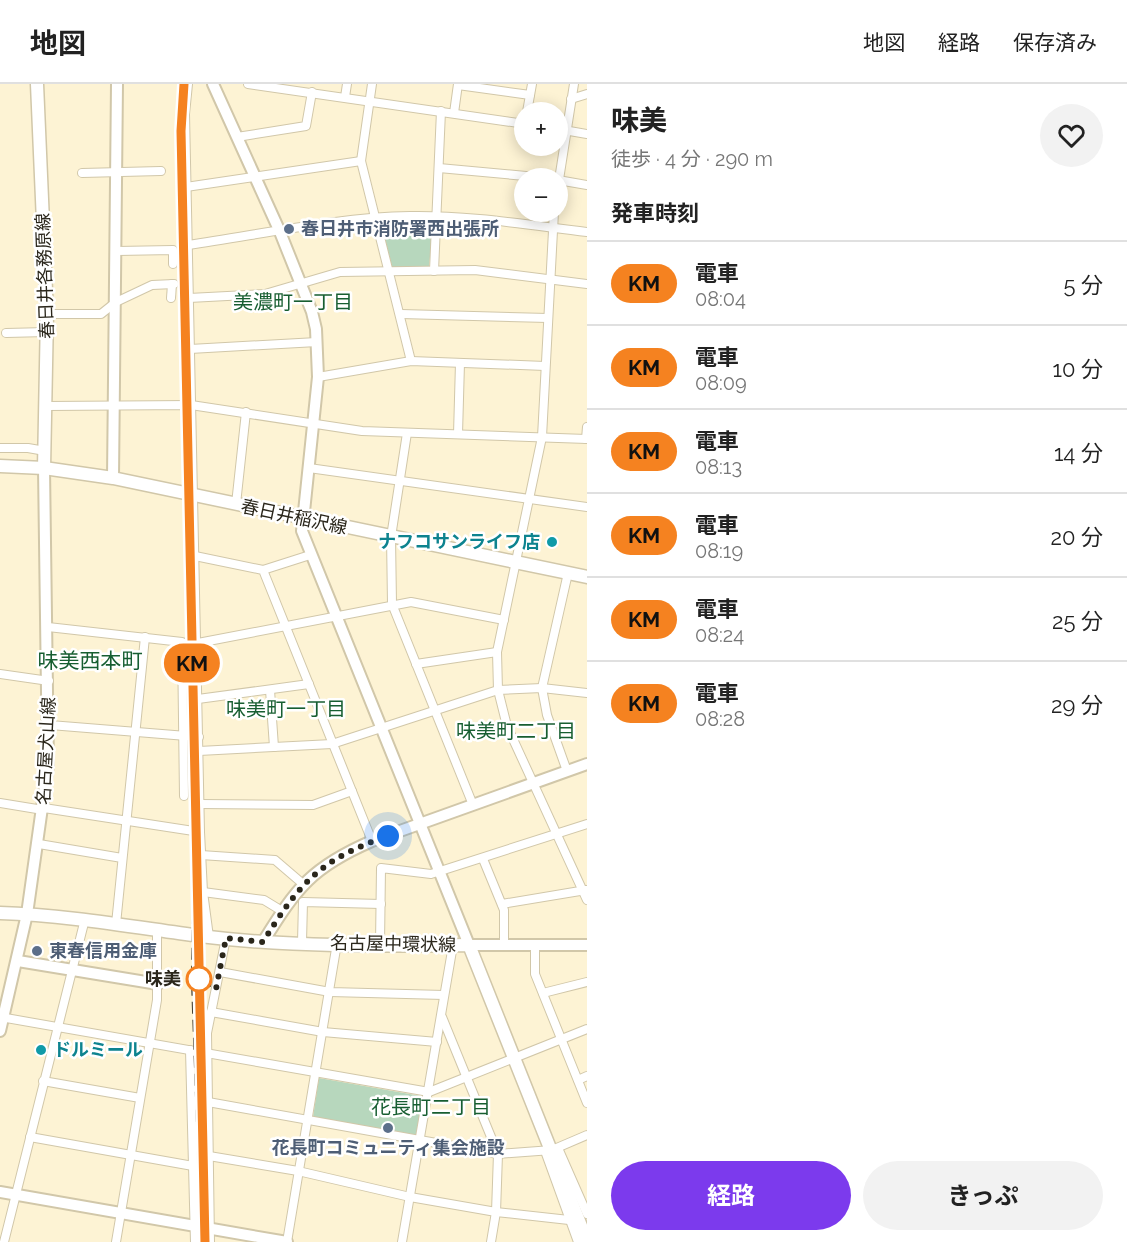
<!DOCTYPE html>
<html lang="ja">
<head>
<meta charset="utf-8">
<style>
  :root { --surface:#fff; --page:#f2f2f2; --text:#222; --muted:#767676; --line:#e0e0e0; --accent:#7c3aed }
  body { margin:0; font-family:Raleway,"Noto Sans JP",sans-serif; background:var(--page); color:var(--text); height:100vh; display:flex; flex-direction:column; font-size:22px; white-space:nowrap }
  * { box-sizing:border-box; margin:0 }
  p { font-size:20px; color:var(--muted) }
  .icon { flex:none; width:33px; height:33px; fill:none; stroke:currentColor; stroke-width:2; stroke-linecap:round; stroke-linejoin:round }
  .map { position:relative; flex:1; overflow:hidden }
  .sheet { display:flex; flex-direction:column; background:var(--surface); width:540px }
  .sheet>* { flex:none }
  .badge { padding:0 12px; border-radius:20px; font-size:21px; line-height:39px }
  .buttons { position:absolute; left:514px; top:18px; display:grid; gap:12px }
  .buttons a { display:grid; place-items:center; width:54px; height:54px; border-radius:50%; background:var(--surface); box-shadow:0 3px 15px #0003; font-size:30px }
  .you { position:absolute; width:30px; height:30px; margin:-15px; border:4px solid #fff; border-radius:50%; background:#1a73e8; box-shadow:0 0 0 9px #1a73e833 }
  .map>.badge { position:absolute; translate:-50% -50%; box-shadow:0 0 0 3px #fff }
  h2 { padding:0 24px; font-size:22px; line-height:54px }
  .round { display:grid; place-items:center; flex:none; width:63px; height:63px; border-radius:32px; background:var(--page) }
  .head { display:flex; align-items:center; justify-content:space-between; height:102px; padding:0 24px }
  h1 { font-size:28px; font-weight:700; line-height:45px }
  .primary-button { display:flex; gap:12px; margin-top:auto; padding:12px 24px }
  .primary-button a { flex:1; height:69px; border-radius:36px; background:var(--accent); color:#fff; font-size:24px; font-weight:700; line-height:69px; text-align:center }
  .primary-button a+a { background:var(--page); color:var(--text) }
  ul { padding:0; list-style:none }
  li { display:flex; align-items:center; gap:18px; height:84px; padding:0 24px; border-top:2px solid var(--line) }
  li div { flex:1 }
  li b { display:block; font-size:22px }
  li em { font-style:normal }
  li .badge { min-width:66px; font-weight:700; text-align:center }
  header { display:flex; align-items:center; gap:36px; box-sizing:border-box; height:84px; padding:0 30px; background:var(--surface); border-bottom:2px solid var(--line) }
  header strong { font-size:28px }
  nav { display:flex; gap:33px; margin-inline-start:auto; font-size:21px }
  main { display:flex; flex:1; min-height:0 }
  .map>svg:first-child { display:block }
  .green { fill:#b7d7bd }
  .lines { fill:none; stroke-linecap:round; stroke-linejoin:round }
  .street-casing { stroke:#d1c7a9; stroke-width:10 }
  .secondary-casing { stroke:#d1c7a9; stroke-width:14 }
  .primary-casing { stroke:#d1c7a9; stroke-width:15 }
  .street { stroke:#fff; stroke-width:8 }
  .secondary { stroke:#fff; stroke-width:10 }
  .primary { stroke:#fff; stroke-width:12 }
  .rail { stroke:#423d30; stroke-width:2; stroke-dasharray:12 6; stroke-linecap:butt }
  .line-casing { stroke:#fff; stroke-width:14 }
  .line { stroke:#f58220; stroke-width:9 }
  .walk { stroke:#2a261b; stroke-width:6; stroke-dasharray:0 10.8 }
  .service-dot { fill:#5c6f8a; stroke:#fff; stroke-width:2 }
  .culture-dot { fill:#0f9aa8; stroke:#fff; stroke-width:2 }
  .stop-dot { fill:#fff; stroke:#f58220; stroke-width:3 }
  .labels { text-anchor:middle; stroke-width:5; stroke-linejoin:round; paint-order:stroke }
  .service-label { font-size:18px; font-weight:bold; fill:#4e5e75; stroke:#fff; text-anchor:start }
  .street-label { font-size:18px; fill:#2a261b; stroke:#fff }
  .culture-label { font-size:18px; font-weight:bold; fill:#0d838f; stroke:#fff; text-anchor:end }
  .stop-label { font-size:18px; font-weight:bold; fill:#2a261b; stroke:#fff; text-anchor:end }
  .neighbourhood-label { font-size:20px; fill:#175e31; stroke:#fff }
  .quarter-label { font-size:21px; fill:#175e31; stroke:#fff }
</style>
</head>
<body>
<header>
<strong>地図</strong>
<nav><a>地図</a><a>経路</a><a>保存済み</a></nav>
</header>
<main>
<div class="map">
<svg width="587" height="1158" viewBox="0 0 587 1158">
  <rect width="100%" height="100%" fill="#fdf3d4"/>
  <g class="green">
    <path d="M408,135L433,137L429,184L392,183L381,139Z"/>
    <path d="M319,994L421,1012L423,1015L417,1051L313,1033Z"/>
  </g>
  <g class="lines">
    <g class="street-casing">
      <g id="street">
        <path d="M188,0L185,30L200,748L203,808L209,853"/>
        <path d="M248,0L525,40"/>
        <path d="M372,0L361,77L411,277"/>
        <path d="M458,1L530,11"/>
        <path d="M345,13L347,0"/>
        <path d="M571,15L587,10"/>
        <path d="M527,28L532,0"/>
        <path d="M454,29L458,0"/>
        <path d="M558,45L587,50"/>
        <path d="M237,53L306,42L312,8"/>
        <path d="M439,84L547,94"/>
        <path d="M82,89L161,87"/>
        <path d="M558,96L587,101"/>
        <path d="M558,102L574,0"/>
        <path d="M186,103L361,77"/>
        <path d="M554,128L542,353L497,568L498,606L507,642L587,816"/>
        <path d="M188,161C258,151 339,133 410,132C469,131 528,141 587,148"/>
        <path d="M117,167L173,166V180"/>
        <path d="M434,187L441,27"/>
        <path d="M171,214L172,200"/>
        <path d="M189,214L265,210L340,188L475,186L587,200"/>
        <path d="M47,230H101L116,218L152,201L174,200"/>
        <path d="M401,230L548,234"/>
        <path d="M6,249L47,248"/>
        <path d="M190,265L317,258"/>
        <path d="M318,293L411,277L545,282"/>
        <path d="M47,322L191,321L362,347L587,355"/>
        <path d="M407,349L391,453L392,520L473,721"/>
        <path d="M458,350L460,279"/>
        <path d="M586,355L587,343"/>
        <path d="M0,364H28L45,367"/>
        <path d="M309,384L587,423"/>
        <path d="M236,420L246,328"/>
        <path d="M195,472L263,486L372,757"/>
        <path d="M263,486L310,471"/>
        <path d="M48,543L182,558L184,712"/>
        <path d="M198,559L411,518L504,536"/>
        <path d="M416,580L497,568"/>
        <path d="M0,590L49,597"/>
        <path d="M270,606L274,663"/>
        <path d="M198,615L309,600"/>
        <path d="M50,641L199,653"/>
        <path d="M199,667L332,660L498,606L542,604L587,609"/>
        <path d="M567,687L547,631L542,604L568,489"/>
        <path d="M0,719L43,726"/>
        <path d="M200,720L313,721L352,707"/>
        <path d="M44,724L200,748"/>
        <path d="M39,760L122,774"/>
        <path d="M201,771L275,776L303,800"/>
        <path d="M483,775L504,826V861"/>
        <path d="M203,808L264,816L282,827"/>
        <path d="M502,820L586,806"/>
        <path d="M116,840L145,553"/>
        <path d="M302,858L303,818L381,820"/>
        <path d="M380,860L381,784L431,790L587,740"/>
        <path d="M535,861V890L587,1019"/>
        <path d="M220,888L330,908L444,911"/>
        <path d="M543,909L587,898"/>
        <path d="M211,928L323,948L437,958"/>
        <path d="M0,933L429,1008L587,945"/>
        <path d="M442,933L498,1070L496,1128L491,1158"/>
        <path d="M190,966L195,1158"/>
        <path d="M578,996L587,992"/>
        <path d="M43,997L140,1014"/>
        <path d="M208,1018L498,1070L552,1066L587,1051"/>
        <path d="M30,1053L193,1082"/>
        <path d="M558,1064L587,1130"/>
        <path d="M545,1067L578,1158"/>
        <path d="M209,1072L298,1087L410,1113L496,1128L569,1136"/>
        <path d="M4,1158L85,835"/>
        <path d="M116,1158L157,916V846"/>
        <path d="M210,1158L207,949L226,854"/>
        <path d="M287,1158L337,859"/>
        <path d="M402,1158L453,861"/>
      </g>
    </g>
    <g class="secondary-casing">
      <g id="secondary">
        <path d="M213,0L280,148L312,228L316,245L318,293L302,447L469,861H587"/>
        <path d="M113,394L117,0"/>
        <path d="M263,858C297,803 312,783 372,757L587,680"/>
        <path d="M18,877L158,900"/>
        <path d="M0,947L27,830L48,681L44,384"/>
        <path d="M0,1108L287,1158"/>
      </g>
    </g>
    <g class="primary-casing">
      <g id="primary">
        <path d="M37,0L47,230L44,384"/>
        <path d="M0,382L44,384L113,394L587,493"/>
        <path d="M0,829C67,831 133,843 200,852C288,863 380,862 469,861L587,1157"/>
      </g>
    </g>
    <use href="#street" class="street"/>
    <use href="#secondary" class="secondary"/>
    <use href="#primary" class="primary"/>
    <path class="rail" d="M180,0L177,47L193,804L192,898L201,1158"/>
  </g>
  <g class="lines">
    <g class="line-casing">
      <path id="line" d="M184,0L181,47L205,1158"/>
    </g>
    <use href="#line" class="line"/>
    <path class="walk" d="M199,895L216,905L226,854L263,858C300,798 321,775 388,752"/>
  </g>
  <g class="service-dot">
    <circle cx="289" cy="145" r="6"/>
    <circle cx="37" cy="867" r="6"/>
    <circle cx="388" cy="1044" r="6"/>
  </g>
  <g class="culture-dot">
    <circle cx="552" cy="458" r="6"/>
    <circle cx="41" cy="966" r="6"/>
  </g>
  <circle class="stop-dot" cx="199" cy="895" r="12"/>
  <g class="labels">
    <g class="service-label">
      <text x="301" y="151">春日井市消防署西出張所</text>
      <text x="49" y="873">東春信用金庫</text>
      <text x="388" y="1070" text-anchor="middle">花長町コミュニティ集会施設</text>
    </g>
    <g class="street-label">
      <text transform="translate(45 192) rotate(-92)" y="6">春日井各務原線</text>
      <text transform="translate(294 433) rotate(12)" y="6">春日井稲沢線</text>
      <text transform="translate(46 667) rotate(-87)" y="6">名古屋犬山線</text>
      <text transform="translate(393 860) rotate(1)" y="6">名古屋中環状線</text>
    </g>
    <g class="culture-label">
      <text x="540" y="464">ナフコサンライフ店</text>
      <text x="53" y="972" text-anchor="start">ドルミール</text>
    </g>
    <g class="stop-label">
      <text x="181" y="901">味美</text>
    </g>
    <g class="neighbourhood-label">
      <text x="293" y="225">美濃町一丁目</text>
      <text x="286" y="632">味美町一丁目</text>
      <text x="516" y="654">味美町二丁目</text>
      <text x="431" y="1030">花長町二丁目</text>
    </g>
    <g class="quarter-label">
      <text x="90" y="584">味美西本町</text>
    </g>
  </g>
</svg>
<div class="buttons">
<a>+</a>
<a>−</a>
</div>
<div class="you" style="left:388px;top:752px"></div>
<b class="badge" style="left:192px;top:579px;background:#f58220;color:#111">KM</b>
</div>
<section class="sheet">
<div class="head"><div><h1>味美</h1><p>徒歩 · 4 分 · 290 m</p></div><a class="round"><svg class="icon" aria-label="heart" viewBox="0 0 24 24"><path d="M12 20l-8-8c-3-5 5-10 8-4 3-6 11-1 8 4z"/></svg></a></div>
<h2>発車時刻</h2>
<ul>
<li><span class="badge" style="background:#f58220;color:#111">KM</span><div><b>電車</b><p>08:04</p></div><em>5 分</em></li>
<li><span class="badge" style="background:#f58220;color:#111">KM</span><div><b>電車</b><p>08:09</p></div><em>10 分</em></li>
<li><span class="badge" style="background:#f58220;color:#111">KM</span><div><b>電車</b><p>08:13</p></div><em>14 分</em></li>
<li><span class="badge" style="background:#f58220;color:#111">KM</span><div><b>電車</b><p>08:19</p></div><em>20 分</em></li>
<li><span class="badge" style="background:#f58220;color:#111">KM</span><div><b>電車</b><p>08:24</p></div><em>25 分</em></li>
<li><span class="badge" style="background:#f58220;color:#111">KM</span><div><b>電車</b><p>08:28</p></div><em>29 分</em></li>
</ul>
<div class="primary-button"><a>経路</a><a>きっぷ</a></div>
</section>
</main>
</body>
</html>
